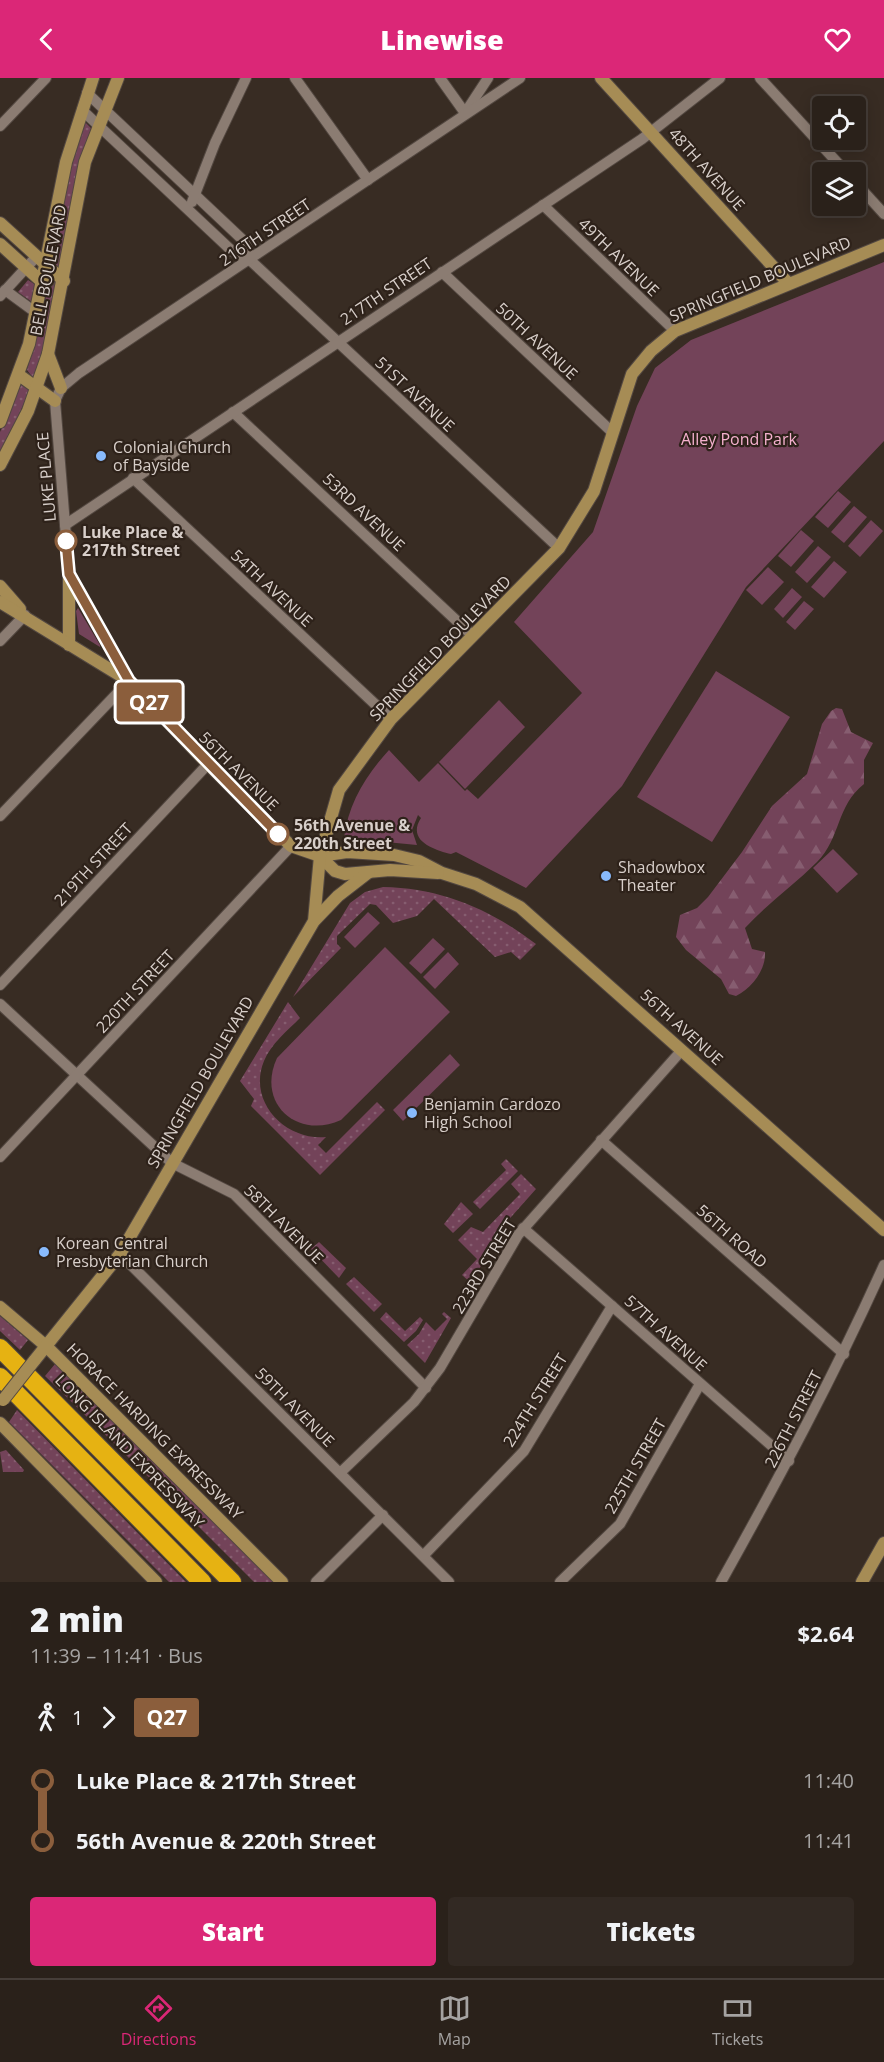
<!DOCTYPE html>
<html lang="en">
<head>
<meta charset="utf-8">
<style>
  :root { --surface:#2a211a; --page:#322923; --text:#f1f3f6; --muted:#a5a3a2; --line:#463e39; --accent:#db2777 }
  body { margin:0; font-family:"Open Sans",sans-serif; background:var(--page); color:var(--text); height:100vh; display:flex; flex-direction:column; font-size:22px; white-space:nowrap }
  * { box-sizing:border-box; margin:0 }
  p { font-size:20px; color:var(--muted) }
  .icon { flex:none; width:33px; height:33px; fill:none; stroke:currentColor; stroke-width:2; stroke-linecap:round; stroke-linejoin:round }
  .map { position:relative; height:1504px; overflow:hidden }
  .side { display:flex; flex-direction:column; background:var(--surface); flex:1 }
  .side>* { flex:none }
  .badge { padding:0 12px; border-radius:4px; font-size:21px; line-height:39px }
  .buttons { position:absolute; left:812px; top:18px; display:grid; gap:12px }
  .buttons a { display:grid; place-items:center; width:54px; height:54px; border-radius:6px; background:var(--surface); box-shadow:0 3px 15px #0003,0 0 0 2px var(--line); font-size:30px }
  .map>.badge { position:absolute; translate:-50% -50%; box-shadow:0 0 0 3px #fff }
  .legs { display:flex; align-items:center; gap:9px; height:66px; padding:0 30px; font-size:20px }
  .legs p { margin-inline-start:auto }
  .headline { display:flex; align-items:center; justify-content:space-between; height:102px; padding:0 30px }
  h1 { font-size:33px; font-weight:800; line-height:45px }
  .action { display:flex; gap:12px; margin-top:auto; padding:12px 30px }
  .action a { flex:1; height:69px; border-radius:6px; background:var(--accent); color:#fff; font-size:24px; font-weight:800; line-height:69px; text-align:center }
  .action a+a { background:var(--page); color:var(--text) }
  ul { padding:0 30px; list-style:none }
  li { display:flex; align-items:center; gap:21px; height:60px; font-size:22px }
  li i { display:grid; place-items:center; width:9px; height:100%; margin:0 8px; background:currentColor }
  li i::after { content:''; width:15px; height:15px; margin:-8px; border:4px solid; border-radius:50%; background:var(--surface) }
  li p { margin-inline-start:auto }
  li:first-child i { background:linear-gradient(#0000 50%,currentColor 0) }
  li:last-child i { background:linear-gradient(currentColor 50%,#0000 0) }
  header { display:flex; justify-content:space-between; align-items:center; height:78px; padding:0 30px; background:var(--accent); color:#fff; font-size:27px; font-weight:800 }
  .menu { display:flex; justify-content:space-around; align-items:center; height:84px; border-top:2px solid var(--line); background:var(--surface); font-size:16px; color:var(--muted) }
  .menu a { display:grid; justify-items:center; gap:3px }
  .menu .current { color:var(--accent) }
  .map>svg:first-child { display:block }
  .grass { fill:url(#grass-dots) }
  .forest { fill:url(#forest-firs) }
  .green { fill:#734359 }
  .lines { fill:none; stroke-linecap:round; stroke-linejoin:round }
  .street-casing { stroke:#534841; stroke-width:12 }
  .secondary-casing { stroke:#534841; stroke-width:14 }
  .highway-casing { stroke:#534841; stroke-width:20 }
  .street { stroke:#8b7c72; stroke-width:10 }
  .secondary { stroke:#a68c55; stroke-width:12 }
  .highway { stroke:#e6b212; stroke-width:18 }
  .secondary-bridge-casing { stroke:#534841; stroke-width:14; stroke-linecap:butt }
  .secondary-bridge { stroke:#a68c55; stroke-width:12 }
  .line-1-casing { stroke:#fff; stroke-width:14 }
  .line-1 { stroke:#8b5e3c; stroke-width:9 }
  .poi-dot { fill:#88bafc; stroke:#2e221a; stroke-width:2 }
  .stop-1-dot { fill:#fff; stroke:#8b5e3c; stroke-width:3 }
  .labels { text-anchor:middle; stroke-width:4.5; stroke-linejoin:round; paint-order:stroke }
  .street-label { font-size:16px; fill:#d8cfca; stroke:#2e221a }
  .park-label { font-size:16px; fill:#f6b1cf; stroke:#2e221a }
  .poi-label { font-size:16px; fill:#d8cfca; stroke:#2e221a; text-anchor:start }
  .stop-label { font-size:16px; font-weight:bold; fill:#d8cfca; stroke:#2e221a; text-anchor:start }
</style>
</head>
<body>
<header><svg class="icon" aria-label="back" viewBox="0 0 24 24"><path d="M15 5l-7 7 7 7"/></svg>Linewise<svg class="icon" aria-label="heart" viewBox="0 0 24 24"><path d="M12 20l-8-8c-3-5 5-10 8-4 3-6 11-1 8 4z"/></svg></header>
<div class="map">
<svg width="884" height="1504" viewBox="0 0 884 1504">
  <defs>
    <pattern id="grass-dots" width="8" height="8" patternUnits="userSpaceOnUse" patternTransform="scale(1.5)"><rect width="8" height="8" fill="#734359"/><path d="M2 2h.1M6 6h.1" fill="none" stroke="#865d70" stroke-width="1.8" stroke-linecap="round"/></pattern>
    <pattern id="forest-firs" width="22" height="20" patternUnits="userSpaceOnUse" patternTransform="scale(1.5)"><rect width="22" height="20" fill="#734359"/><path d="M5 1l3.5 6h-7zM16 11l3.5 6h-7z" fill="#865d70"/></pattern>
  </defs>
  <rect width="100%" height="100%" fill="#382c23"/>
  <g class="grass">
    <path d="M85,44L91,50L77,101L60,191L52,186C59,137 69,91 85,44Z"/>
    <path d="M28,202L39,209L32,224L18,214Z"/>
    <path d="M55,204L57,224L35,300H33L27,292L49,207Z"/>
    <path d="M22,305L30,312L0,378V354Z"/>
    <path d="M383,809C441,810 490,831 536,866L520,882L511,874L495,879L434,821L417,838L393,845L376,827L370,826L337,858V866L341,870L293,919L350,825L365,814Z"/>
    <path d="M288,924L300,940C287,953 271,966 264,983C247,1024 286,1063 326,1059L318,1067L326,1075L377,1024L385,1032L320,1097L251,1028L254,1021L240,1003Z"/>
    <path d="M506,1081L518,1093L480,1131L473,1124L506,1092L501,1086Z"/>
    <path d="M521,1096L536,1111L505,1146L471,1205L462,1197L477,1181L458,1162L471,1149L483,1154L520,1116L511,1106Z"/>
    <path d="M461,1124L473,1136L453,1155L444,1146Z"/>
    <path d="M319,1164L346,1190L339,1200L311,1171Z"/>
    <path d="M354,1199L382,1226L374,1234L346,1206Z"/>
    <path d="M386,1234L405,1253L420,1239L423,1242L416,1253L404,1264L380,1241Z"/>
    <path d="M444,1234L451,1240L425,1285L407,1267L419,1256L426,1244L435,1253L447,1241L442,1236Z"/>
    <path d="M0,1238L28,1262L20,1272L0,1253Z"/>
    <path d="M55,1286L274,1504H254L182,1432L174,1418L169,1419L45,1298Z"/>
    <path d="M17,1332L186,1504H169L9,1344Z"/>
    <path d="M6,1372L24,1392L23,1394H3L0,1374Z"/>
  </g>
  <path class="forest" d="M836,630L842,631L851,654L873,665L864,682V706C836,728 841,760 817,784C794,807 767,826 745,850L752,871L765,874C766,892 752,910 736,918L729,916L721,901L686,872L676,859L680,837L697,830L708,819L742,774L772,728L807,696L822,646L831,633Z"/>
  <g class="green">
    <path d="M884,184V363L746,509L622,708L526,810L456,774L451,776C435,772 406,763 421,740L418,737L412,752L417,767L344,760C348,726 366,697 389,672L419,704L438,685L465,713L467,711L478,721L582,615L514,544L593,454L637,328L655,290L691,262Z"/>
    <path d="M838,413L851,424L828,450L815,439Z"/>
    <path d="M854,428L867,439L844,465L831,454Z"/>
    <path d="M871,442L883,453L860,479L848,468Z"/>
    <path d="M801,452L814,463L791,489L778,478Z"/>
    <path d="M818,468L831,479L807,505L795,494Z"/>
    <path d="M834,483L847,494L824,520L811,509Z"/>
    <path d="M768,489L784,504L762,527L746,512Z"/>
    <path d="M792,510L802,519L783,540L774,531Z"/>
    <path d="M804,523L814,531L795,552L786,544Z"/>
    <path d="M78,530L100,567V569L79,556L76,533Z"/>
    <path d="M716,593L790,639L712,764L637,719Z"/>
    <path d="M499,622L525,649L465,711L439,684Z"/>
    <path d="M833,771L858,796L837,815L813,790Z"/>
    <path d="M368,834L380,845L355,870L344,859Z"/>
    <path d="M433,860L445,871L421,896L409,885Z"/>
    <path d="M385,869L450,934L341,1042C297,1062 256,1025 277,980Z"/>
    <path d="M448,874L459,886L435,911L423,899Z"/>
    <path d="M450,976L460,987L403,1043L393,1032Z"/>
  </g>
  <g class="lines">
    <g class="street-casing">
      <g id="street">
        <path d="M295,0L368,102"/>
        <path d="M440,0L465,35"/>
        <path d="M760,0L846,94"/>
        <path d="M87,15L245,164L251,183"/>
        <path d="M82,32L232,173L251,183L559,470"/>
        <path d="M467,32L488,0"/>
        <path d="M0,48L46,0"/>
        <path d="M855,104L884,136"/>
        <path d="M192,124L215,65L246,0"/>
        <path d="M543,127L675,253"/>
        <path d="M442,194L611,353"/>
        <path d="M5,212L35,234"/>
        <path d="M0,218L36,179"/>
        <path d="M233,334L473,558"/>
        <path d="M133,400L391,641"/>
        <path d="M65,447L642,61L720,0"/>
        <path d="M0,563L25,537"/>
        <path d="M0,738L129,603L69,496L55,323L61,310L79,295L520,0"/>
        <path d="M0,907L208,686"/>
        <path d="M0,926L172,1085L234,1116L426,1310"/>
        <path d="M601,1062L844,1276"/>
        <path d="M0,1079L291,768"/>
        <path d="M523,1150L789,1383"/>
        <path d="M120,1176L449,1504"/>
        <path d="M340,1395L414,1324L440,1290L518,1157L682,972"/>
        <path d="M424,1477L524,1373L612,1228"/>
        <path d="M316,1504L383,1437"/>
        <path d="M560,1504L620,1446L700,1306"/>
        <path d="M721,1504C779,1400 835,1296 884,1187"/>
      </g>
    </g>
    <g class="secondary-casing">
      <g id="secondary">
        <path d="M601,0L788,205"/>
        <path d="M0,145L64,203"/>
        <path d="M0,166L41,203H48"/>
        <path d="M48,276L61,310"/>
        <path d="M19,297L55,323"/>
        <path d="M0,344L29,266L66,84L93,0"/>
        <path d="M0,387L28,333L48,276L85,84L118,0"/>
        <path d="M69,496V567"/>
        <path d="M0,508L20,531"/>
        <path d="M0,524L129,603L208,686L291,768L320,778L347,774L394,777L419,783L442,795L476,806L520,829L884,1152"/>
        <path d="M320,778L335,793L345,796L390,792L438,795"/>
        <path d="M315,842L338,818L369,794"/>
        <path d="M0,1229L46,1268L282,1504"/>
        <path d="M34,1283L120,1176L314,843L320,778L339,712L391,641L559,470L594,413L632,296L651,273L675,253L884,167"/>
        <path d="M0,1345L156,1504"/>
        <path d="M862,1504L884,1465"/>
      </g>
    </g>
    <g class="highway-casing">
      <g id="highway">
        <path d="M0,1270L232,1504"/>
        <path d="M0,1299L202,1504"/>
      </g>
    </g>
    <use href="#street" class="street"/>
    <use href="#secondary" class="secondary"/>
    <use href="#highway" class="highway"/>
    <g class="secondary-bridge-casing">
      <path id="secondary-bridge" d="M3,1322L34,1283"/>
    </g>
    <use href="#secondary-bridge" class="secondary-bridge"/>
  </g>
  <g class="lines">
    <g class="line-1-casing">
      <path id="line-1" d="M66,463L69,496L129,603L278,756"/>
    </g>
    <use href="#line-1" class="line-1"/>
  </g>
  <g class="poi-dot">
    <circle cx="101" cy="378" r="6"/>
    <circle cx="606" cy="798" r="6"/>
    <circle cx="412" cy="1035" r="6"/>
    <circle cx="44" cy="1174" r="6"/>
  </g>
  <g class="stop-1-dot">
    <circle cx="66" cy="463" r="10"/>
    <circle cx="278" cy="756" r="10"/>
  </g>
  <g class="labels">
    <g class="street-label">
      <text transform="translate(707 91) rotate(48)" y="6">48TH AVENUE</text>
      <text transform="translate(265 154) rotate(-34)" y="6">216TH STREET</text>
      <text transform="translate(619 179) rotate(44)" y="6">49TH AVENUE</text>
      <text transform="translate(48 192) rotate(-79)" y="6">BELL BOULEVARD</text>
      <text transform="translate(760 201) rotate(-23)" y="6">SPRINGFIELD BOULEVARD</text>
      <text transform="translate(386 213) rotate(-34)" y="6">217TH STREET</text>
      <text transform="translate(537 263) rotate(43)" y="6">50TH AVENUE</text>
      <text transform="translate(415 316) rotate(43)" y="6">51ST AVENUE</text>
      <text transform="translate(46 399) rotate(-95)" y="6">LUKE PLACE</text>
      <text transform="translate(364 434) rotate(43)" y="6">53RD AVENUE</text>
      <text transform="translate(272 510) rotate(43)" y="6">54TH AVENUE</text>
      <text transform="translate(440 570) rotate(-46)" y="6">SPRINGFIELD BOULEVARD</text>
      <text transform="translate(239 693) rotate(45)" y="6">56TH AVENUE</text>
      <text transform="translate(93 786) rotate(-47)" y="6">219TH STREET</text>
      <text transform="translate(135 913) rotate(-47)" y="6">220TH STREET</text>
      <text transform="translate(682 949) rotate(42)" y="6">56TH AVENUE</text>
      <text transform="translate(200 1004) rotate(-60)" y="6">SPRINGFIELD BOULEVARD</text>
      <text transform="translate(284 1146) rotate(45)" y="6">58TH AVENUE</text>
      <text transform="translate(732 1158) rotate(41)" y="6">56TH ROAD</text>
      <text transform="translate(484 1188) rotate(-59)" y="6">223RD STREET</text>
      <text transform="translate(666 1255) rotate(42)" y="6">57TH AVENUE</text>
      <text transform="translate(535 1322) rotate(-58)" y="6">224TH STREET</text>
      <text transform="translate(295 1329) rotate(45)" y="6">59TH AVENUE</text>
      <text transform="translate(793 1341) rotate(-63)" y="6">226TH STREET</text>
      <text transform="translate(155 1353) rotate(45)" y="6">HORACE HARDING EXPRESSWAY</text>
      <text transform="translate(130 1373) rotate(46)" y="6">LONG ISLAND EXPRESSWAY</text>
      <text transform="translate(635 1388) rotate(-60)" y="6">225TH STREET</text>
    </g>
    <g class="park-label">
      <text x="739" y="367">Alley Pond Park</text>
    </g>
    <g class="poi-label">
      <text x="113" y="375">Colonial Church<tspan x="113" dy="18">of Bayside</tspan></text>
      <text x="618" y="795">Shadowbox<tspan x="618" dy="18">Theater</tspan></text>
      <text x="424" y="1032">Benjamin Cardozo<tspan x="424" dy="18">High School</tspan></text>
      <text x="56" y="1171">Korean Central<tspan x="56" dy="18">Presbyterian Church</tspan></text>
    </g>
    <g class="stop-label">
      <text x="82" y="460">Luke Place &amp;<tspan x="82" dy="18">217th Street</tspan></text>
      <text x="294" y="753">56th Avenue &amp;<tspan x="294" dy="18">220th Street</tspan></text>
    </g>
  </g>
</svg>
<div class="buttons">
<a><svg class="icon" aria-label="locate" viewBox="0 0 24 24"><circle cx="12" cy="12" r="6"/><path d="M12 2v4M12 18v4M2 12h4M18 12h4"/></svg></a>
<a><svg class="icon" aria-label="layers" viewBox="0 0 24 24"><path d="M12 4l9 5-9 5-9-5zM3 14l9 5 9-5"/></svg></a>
</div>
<b class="badge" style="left:149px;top:624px;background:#8b5e3c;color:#fff">Q27</b>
</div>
<section class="side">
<div class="headline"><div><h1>2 min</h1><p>11:39 – 11:41 · Bus</p></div><b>$2.64</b></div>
<div class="legs"><svg class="icon" aria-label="walk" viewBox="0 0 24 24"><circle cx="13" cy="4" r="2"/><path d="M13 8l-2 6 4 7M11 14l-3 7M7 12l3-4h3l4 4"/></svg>1<svg class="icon" aria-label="forward" viewBox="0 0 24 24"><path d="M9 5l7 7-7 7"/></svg><b class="badge" style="background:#8b5e3c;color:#fff">Q27</b></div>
<ul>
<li><i style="color:#8b5e3c"></i><b>Luke Place &amp; 217th Street</b><p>11:40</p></li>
<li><i style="color:#8b5e3c"></i><b>56th Avenue &amp; 220th Street</b><p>11:41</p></li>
</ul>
<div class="action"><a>Start</a><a>Tickets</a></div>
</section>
<nav class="menu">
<a class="current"><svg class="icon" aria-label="directions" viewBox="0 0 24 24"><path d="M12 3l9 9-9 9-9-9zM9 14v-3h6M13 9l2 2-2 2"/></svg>Directions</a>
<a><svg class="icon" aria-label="map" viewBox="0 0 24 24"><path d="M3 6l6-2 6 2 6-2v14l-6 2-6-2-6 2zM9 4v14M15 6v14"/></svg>Map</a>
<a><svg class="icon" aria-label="tickets" viewBox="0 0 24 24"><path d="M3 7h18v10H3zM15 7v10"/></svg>Tickets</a>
</nav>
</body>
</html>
